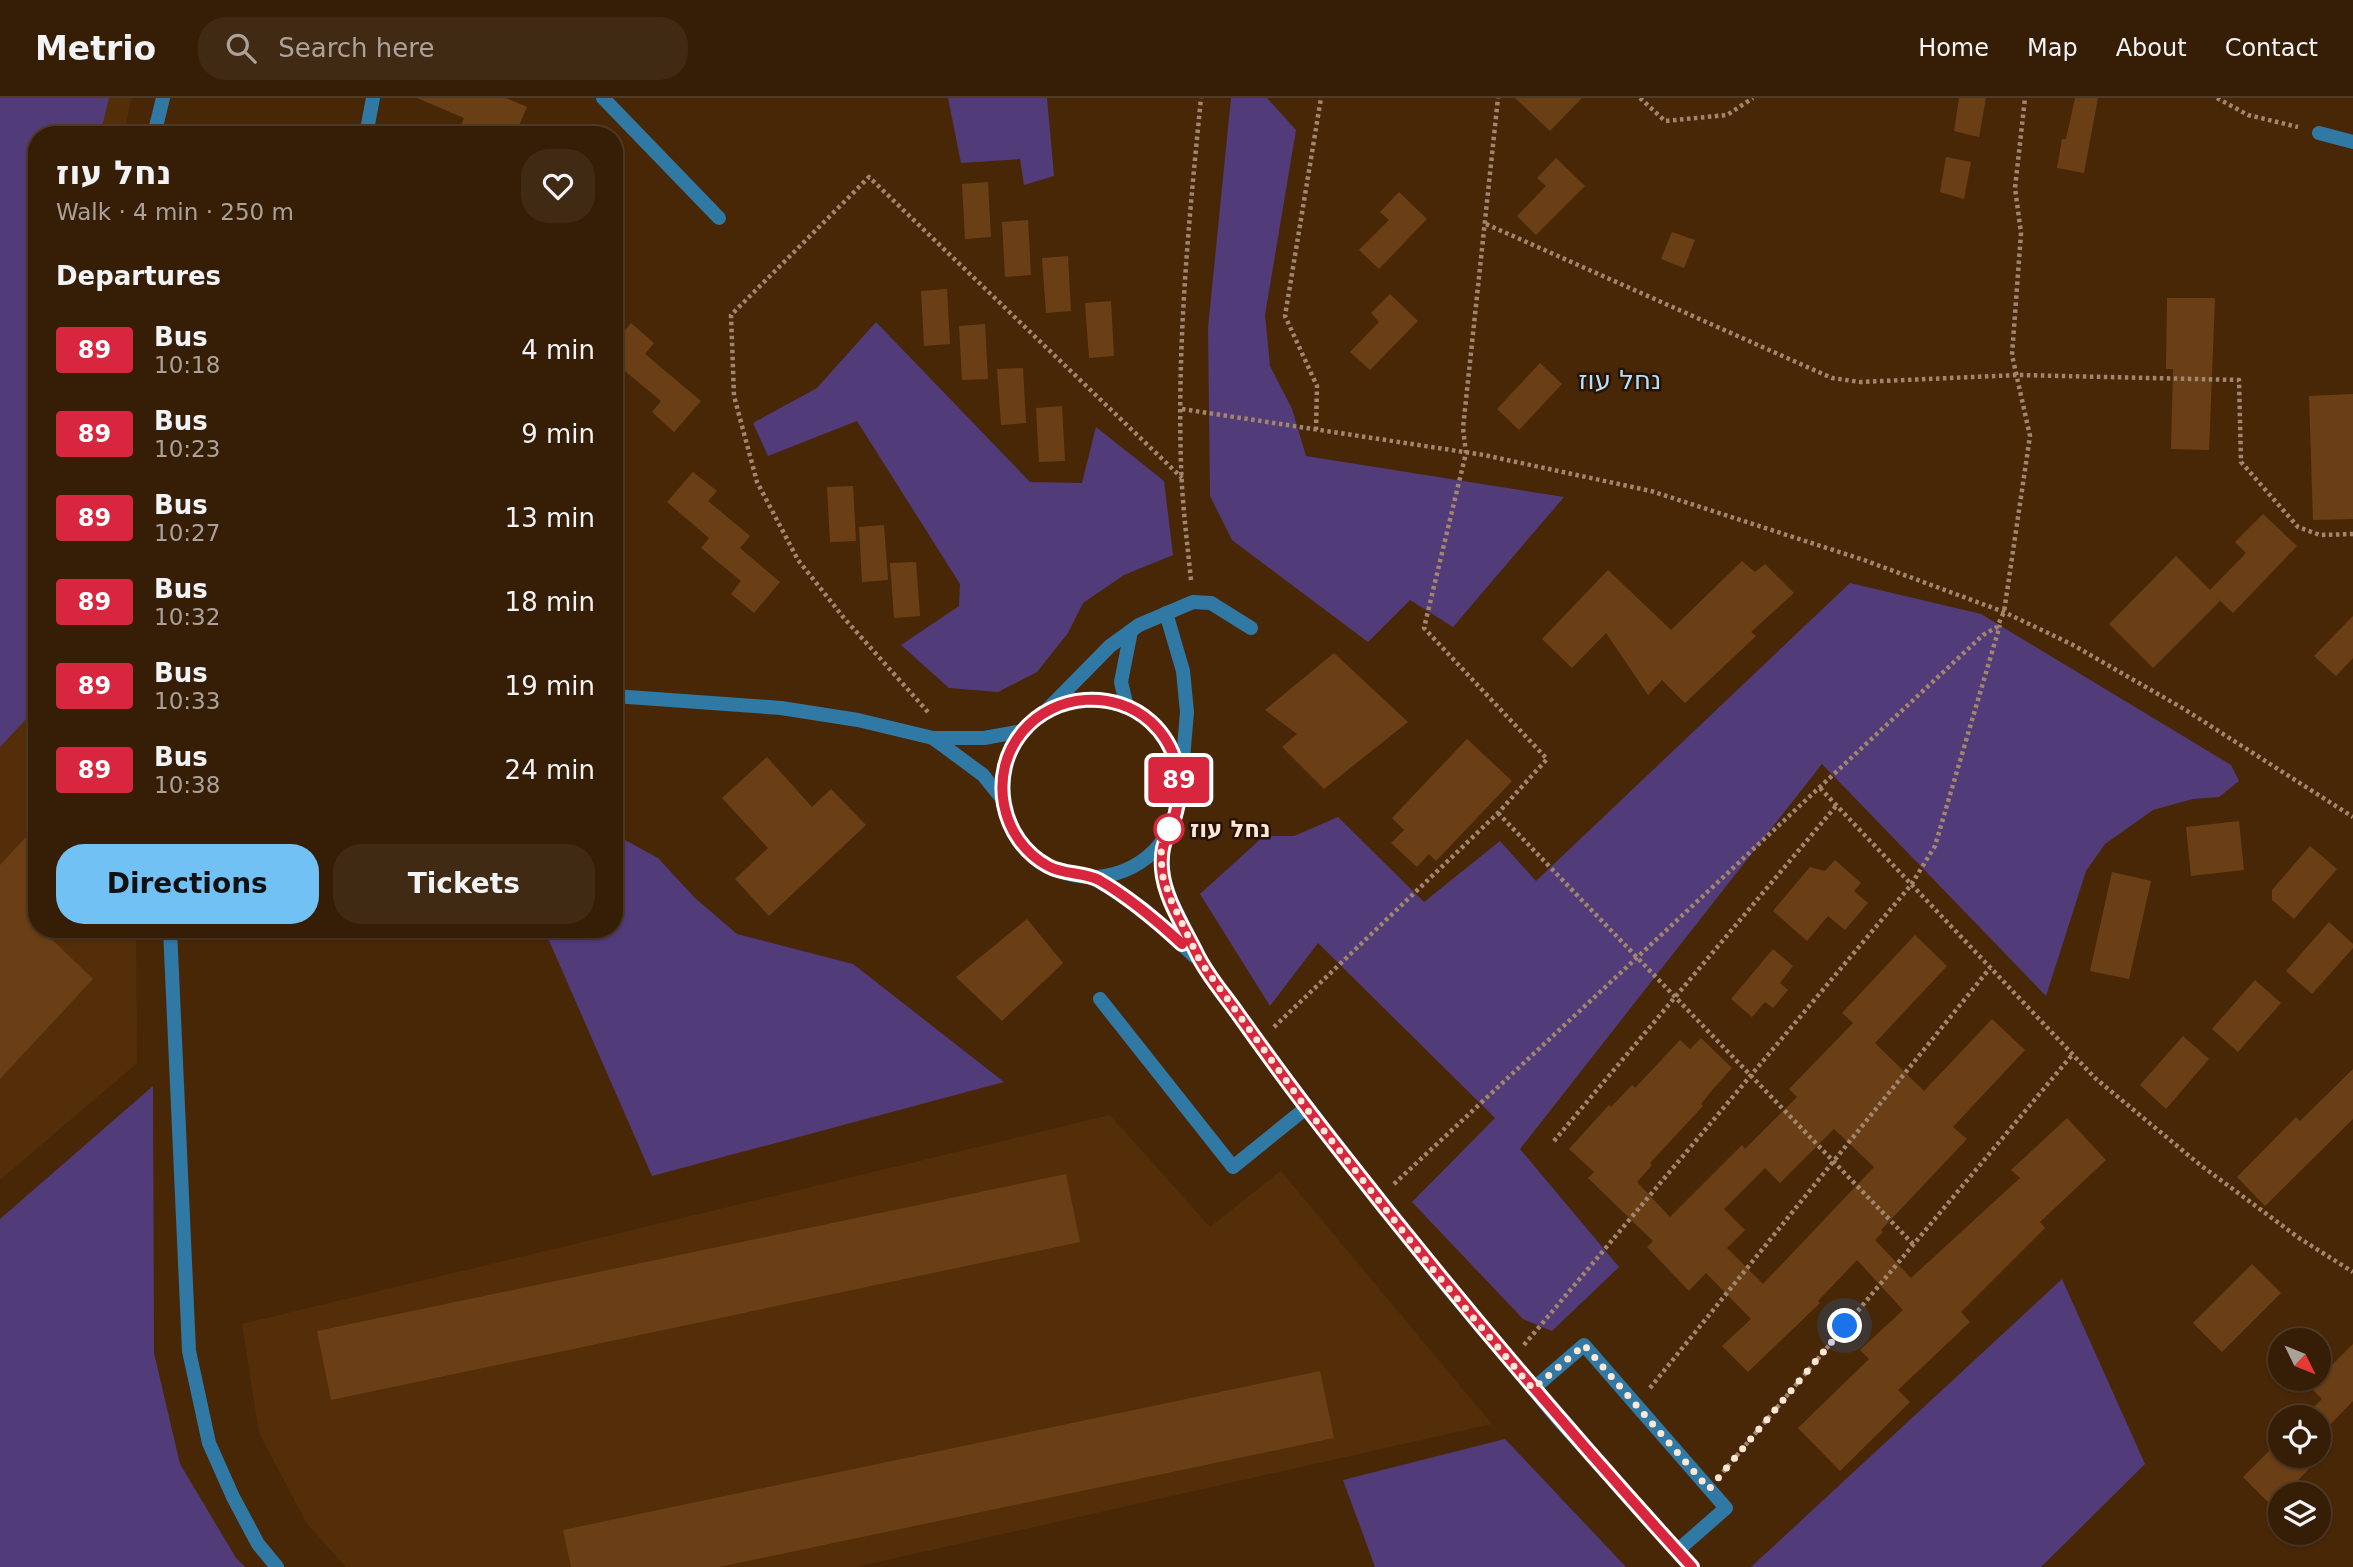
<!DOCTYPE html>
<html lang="en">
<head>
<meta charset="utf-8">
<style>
  :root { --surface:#361d05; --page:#412a13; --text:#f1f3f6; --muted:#aaa29a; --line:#503b27; --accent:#72c1f5 }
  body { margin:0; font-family:"DejaVu Sans","Noto Sans Hebrew",sans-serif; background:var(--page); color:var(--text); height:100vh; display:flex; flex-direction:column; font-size:26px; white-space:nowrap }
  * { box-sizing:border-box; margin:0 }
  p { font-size:23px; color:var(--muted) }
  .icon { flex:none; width:38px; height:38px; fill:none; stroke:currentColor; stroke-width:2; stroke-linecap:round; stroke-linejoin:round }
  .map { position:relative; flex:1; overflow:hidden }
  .details { position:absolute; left:28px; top:28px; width:595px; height:812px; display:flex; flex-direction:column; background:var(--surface); border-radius:28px; box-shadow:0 2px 5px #0004,0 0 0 2px var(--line) }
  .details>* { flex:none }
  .badge { padding:0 14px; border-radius:5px; font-size:24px; line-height:46px }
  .needle { width:46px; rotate:133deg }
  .tools { position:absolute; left:2268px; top:1230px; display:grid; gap:14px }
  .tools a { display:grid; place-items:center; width:63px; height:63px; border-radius:50%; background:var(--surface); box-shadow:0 2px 5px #0004,0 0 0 2px var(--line); font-size:35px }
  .you { position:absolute; width:35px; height:35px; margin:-18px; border:5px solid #fff; border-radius:50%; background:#1a73e8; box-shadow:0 0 0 10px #1a73e833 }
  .map>.badge { position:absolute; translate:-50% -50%; box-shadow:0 0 0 4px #fff }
  h2 { padding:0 28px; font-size:26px; line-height:63px }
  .round { display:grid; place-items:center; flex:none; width:74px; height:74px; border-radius:28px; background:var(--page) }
  .headline { display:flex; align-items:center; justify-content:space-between; height:119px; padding:0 28px }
  h1 { font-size:33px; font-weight:800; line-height:52px }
  .cta { display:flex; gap:14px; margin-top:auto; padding:14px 28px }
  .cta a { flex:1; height:80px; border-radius:28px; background:var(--accent); color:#111; font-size:28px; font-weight:800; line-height:80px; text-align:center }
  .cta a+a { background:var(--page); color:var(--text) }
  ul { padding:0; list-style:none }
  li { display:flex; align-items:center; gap:21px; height:84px; padding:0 28px }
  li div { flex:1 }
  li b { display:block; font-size:26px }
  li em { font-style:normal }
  li .badge { min-width:77px; font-weight:700; text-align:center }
  header { display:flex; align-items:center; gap:42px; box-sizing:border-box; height:98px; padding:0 35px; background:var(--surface); border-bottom:2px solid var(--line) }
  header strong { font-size:33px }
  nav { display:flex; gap:38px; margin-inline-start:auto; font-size:24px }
  .search { width:490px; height:63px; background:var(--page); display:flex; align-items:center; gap:18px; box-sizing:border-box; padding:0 24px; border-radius:28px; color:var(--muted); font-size:26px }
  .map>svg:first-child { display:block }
  .built { fill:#542e09 }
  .green { fill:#523b79 }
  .building { fill:#6b3f16; fill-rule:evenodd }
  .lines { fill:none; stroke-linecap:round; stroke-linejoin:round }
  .path { stroke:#a1856d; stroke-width:4.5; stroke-dasharray:3.5 3.5; stroke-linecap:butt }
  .service { stroke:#3179a5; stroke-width:14 }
  .minor { stroke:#3179a5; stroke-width:14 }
  .tertiary { stroke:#3179a5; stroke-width:14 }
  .line-casing { stroke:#fff; stroke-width:16 }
  .line { stroke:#d7263d; stroke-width:10 }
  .walk { stroke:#fee7d7; stroke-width:7; stroke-dasharray:0 12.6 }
  .stop-dot { fill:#fff; stroke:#d7263d; stroke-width:3.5 }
  .labels { text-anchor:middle; stroke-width:5; stroke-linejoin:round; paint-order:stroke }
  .stop-label { font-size:23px; font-weight:bold; fill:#fee7d7; stroke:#261304; text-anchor:start }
  .quarter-label { font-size:26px; fill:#b5dffd; stroke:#261304 }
</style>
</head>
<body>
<header>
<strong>Metrio</strong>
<div class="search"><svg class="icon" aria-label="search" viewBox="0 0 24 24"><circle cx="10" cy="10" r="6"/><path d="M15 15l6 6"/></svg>Search here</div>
<nav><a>Home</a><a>Map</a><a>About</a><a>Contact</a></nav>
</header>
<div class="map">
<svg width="2353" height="1469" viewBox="0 0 2353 1469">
  <rect width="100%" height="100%" fill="#482707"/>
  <g class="built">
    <path d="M0,0H131L124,37H37V831H136L137,965L0,1082Z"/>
    <path d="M1110,1017L1210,1129L1281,1073L1492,1326L856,1469H346L307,1426L259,1335L242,1226Z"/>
  </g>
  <g class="green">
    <path d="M0,0H109L100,37H37V594L30,617L0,649Z"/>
    <path d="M948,0H1047L1054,78L1024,87L1020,61L961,65Z"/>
    <path d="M1231,0H1267L1296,32L1265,217L1270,268L1292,311L1306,358L1564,399L1453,529L1410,502L1368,544L1232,442L1210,398L1208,230Z"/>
    <path d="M876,224L1030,384L1082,385L1096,329L1164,383L1173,457L1124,477L1083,505L1068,535L1037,574L998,594L949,590L901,547L959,508L960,486L857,323L768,358L753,325L817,290Z"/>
    <path d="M1850,485L1981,516L2231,667L2239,683L2219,699L2193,701L2153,712L2105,746L2086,773L2046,898L1822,666L1520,1051L1619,1169L1552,1233L1523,1221L1412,1104L1495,1020L1318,845L1270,908L1200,796L1264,738H1294L1338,719L1424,804L1500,743L1536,783Z"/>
    <path d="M614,736L658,760L695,800L737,836L853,866L1004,984L652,1078L544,831H614Z"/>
    <path d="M153,988L154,1255L180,1366L236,1460L245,1469H0V1121Z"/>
    <path d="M2062,1181L2145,1366L2041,1469H1751Z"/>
    <path d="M1505,1341L1626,1469H1375L1343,1382Z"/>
  </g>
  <g class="building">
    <path d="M417,0H506L527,9L515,37H457L464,20Z"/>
    <path d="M1515,0H1582L1550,33Z"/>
    <path d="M1959,0H1986L1979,39L1954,33Z"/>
    <path d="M2075,0H2098L2084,75L2057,70L2062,41H2066Z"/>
    <path d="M1946,59L1971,64L1964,101L1940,94Z"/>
    <path d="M1556,60L1585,88L1536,137L1517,118L1546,88L1537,80Z"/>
    <path d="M988,84L991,139L965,141L962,86Z"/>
    <path d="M1399,94L1427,121L1379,171L1359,152L1389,122L1380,114Z"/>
    <path d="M1028,122L1031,177L1005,179L1002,124Z"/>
    <path d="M1672,134L1695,142L1684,170L1661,161Z"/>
    <path d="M1068,158L1071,213L1046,215L1042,160Z"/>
    <path d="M947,191L950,246L924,248L921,193Z"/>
    <path d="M1390,196L1418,223L1370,272L1350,254L1379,224L1371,215Z"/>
    <path d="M2167,200H2215L2209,352L2171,351L2173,271H2166Z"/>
    <path d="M1111,203L1114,258L1089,260L1085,205Z"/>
    <path d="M631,225L654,245L645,256L701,303L674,334L652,314L661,303L614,264V245Z"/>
    <path d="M985,226L988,281L962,282L959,228Z"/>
    <path d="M1540,265L1562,286L1519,332L1497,311Z"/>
    <path d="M1023,270L1026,325L1001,327L997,271Z"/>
    <path d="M2353,296V421L2313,422L2309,298Z"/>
    <path d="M1062,308L1065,363L1039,364L1036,310Z"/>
    <path d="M693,374L717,393L708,403L750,438L740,450L780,484L754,515L731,496L741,483L701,450L709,440L667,404Z"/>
    <path d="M853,388L856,443L830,444L827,389Z"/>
    <path d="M2263,416L2297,448L2233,515L2214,497L2220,503L2153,570L2109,526L2176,458L2210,492L2246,455L2235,444Z"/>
    <path d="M884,427L888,482L862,484L859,429Z"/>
    <path d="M1742,463L1755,474L1765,466L1794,495L1751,534L1756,538L1685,605L1662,582L1648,597L1606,535L1572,570L1542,541L1608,472L1671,532Z"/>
    <path d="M916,464L920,518L894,520L890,465Z"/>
    <path d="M2353,518V560L2336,578L2314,558Z"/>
    <path d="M1334,555L1408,624L1324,691L1282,649L1297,636L1265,612Z"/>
    <path d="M1467,641L1512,683L1436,763L1429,756L1417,769L1391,745L1404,732L1392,720Z"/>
    <path d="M767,659L812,709L831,691L866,727L769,818L735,781L768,750L722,700Z"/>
    <path d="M2239,723L2244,772L2191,778L2186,729Z"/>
    <path d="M37,727V831H41L93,881L0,981V767Z"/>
    <path d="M2310,748L2337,771L2294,821L2272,802V792Z"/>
    <path d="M1835,762L1861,785L1854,793L1868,805L1845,832L1828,818L1807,843L1773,813L1810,769L1825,773Z"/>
    <path d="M2112,774L2151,783L2129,881L2090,873Z"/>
    <path d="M1027,821L1063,865L1002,923L956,879Z"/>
    <path d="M2329,824L2353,846V850L2312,896L2286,873Z"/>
    <path d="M1915,837L1947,868L1875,945L1924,993L1992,921L2025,952L1953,1029L1967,1041L1881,1132L1883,1134L1875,1142L1911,1180L2020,1080L2011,1072L2067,1020L2106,1062L2040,1124L2045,1130L1961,1214L1970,1224L1898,1292L1910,1304L1840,1373L1798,1330L1869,1261L1860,1252L1903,1212L1857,1162L1818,1203L1820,1205L1748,1274L1722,1248L1751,1221L1706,1175L1689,1193L1647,1149L1653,1143L1588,1080L1594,1074L1569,1051L1609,1007L1611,1009L1632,987L1635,990L1680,942L1690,951L1701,940L1732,970L1713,991L1701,1006L1703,1008L1650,1065L1652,1067L1637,1084L1670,1119L1742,1047L1745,1051L1797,999L1789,991L1853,925L1842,915ZM1834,1031L1874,1069L1763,1186L1727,1150L1745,1132L1724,1111L1765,1070L1780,1085Z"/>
    <path d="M1773,851L1793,868L1780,885L1788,892L1773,910L1765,904L1752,919L1731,901Z"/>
    <path d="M2255,882L2281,905L2238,954L2212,931Z"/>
    <path d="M2183,938L2209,961L2166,1011L2140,987Z"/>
    <path d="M2353,971V1021L2265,1108L2237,1079L2296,1019L2300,1023Z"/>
    <path d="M1066,1076L1080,1144L331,1302L317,1233Z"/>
    <path d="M2252,1166L2281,1195L2222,1254L2193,1225Z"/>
    <path d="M2353,1246V1303L2320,1337L2331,1349L2272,1408L2243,1379L2280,1342V1358H2319V1320H2303L2322,1301L2310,1289Z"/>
    <path d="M1320,1273L1334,1340L719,1469H571L563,1432Z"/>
  </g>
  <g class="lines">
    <g class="path">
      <path d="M1640,0L1665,23L1727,17L1753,0"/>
      <path d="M2217,0L2248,17L2298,29"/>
      <path d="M1486,126L1832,280L1860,284L2018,277L2239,282L2241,364L2298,429L2320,437L2353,436"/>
      <path d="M1182,311L1484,357L1651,393L1864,462L2004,514L2073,547L2184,611L2353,719"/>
      <path d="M1316,332L1317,288L1285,218L1321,0"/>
      <path d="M1191,482C1187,443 1182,404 1181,366C1177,243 1189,121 1201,0"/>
      <path d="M928,614L844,520L798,462L757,384L734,298L731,217L869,79L1182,380"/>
      <path d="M1820,690L2095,980L2199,1066L2299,1140L2353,1174"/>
      <path d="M1498,715L1913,1146"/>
      <path d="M1274,929L1498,715L1547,661L1424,530L1466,355L1463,330L1498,0"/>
      <path d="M1554,1043L1836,708"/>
      <path d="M1394,1086L1983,537L1997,529L2004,514L2030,338L2012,257L2021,135L2015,90L2025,0"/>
      <path d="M1524,1247L1911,787L1935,748L2000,527"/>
      <path d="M1650,1290L1990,870"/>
      <path d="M1723,1374L2072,957"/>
    </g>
    <g class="service">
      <path d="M366,37L373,0"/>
      <path d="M1166,515L1183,573L1187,614L1180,697"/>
      <path d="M1100,901L1233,1069L1306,1010"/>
      <path d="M1533,1291L1584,1247L1726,1410L1677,1453"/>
    </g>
    <g class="minor">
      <path d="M603,0L719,120"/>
      <path d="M2319,35L2353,44"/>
      <path d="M154,37L163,0"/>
      <path d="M1127,609L1121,584L1131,533"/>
      <path d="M1045,614L1110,548L1139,527L1193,504L1211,505L1251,530"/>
      <path d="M170,831L189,1253L209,1345L233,1399L258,1446L277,1469"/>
    </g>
    <g class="tertiary">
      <path d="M614,598L781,610L858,622L933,640H984L1023,633"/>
      <circle cx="1091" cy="690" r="89"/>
      <path d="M933,640L983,677L1003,702"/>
      <path d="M1161,744L1162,776L1171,802L1200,863L1258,945L1435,1174L1559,1322L1692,1469"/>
      <path d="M1093,779L1145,812L1194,858"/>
    </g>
  </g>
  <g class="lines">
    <g class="line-casing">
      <path id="line" d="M1182,846C1156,822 1130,800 1099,782C1084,774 1064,777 1048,768C1000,742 987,675 1023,633C1055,595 1115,591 1151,624C1176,647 1185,682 1176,714C1170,739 1160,741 1162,771C1164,799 1183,828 1196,854C1206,876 1224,896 1238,916C1270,961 1303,1006 1337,1049C1450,1194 1568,1333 1692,1469"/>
    </g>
    <use href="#line" class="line"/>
    <path class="walk" d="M1169,731L1161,744L1162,776L1171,802L1200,863L1306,1010L1435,1174L1533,1291L1584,1247L1709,1391L1845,1228"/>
  </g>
  <circle class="stop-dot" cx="1169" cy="731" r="14"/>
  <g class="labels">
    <g class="stop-label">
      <text x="1190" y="739">נחל עוז</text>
    </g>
    <g class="quarter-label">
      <text x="1620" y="291">נחל עוז</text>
    </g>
  </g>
</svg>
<div class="tools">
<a><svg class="needle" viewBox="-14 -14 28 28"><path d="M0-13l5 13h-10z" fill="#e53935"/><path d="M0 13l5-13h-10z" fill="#aaa29a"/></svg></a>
<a><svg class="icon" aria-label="locate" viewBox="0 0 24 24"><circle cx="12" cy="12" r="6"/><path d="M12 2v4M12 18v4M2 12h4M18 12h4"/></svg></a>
<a><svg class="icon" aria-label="layers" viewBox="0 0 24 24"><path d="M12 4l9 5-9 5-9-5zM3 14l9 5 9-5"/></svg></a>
</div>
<div class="you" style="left:1845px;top:1228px"></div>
<b class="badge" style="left:1179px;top:682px;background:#d7263d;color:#fff">89</b>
<section class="details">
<div class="headline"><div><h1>נחל עוז</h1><p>Walk · 4 min · 250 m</p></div><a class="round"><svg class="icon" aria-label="heart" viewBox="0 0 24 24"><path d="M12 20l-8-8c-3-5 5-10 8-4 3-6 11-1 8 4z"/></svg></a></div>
<h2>Departures</h2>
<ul>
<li><span class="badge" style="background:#d7263d;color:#fff">89</span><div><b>Bus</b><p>10:18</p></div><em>4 min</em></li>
<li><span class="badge" style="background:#d7263d;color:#fff">89</span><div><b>Bus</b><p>10:23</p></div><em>9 min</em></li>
<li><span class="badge" style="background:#d7263d;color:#fff">89</span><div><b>Bus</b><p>10:27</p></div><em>13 min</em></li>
<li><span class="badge" style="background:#d7263d;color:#fff">89</span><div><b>Bus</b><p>10:32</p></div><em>18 min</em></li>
<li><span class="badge" style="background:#d7263d;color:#fff">89</span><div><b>Bus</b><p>10:33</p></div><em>19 min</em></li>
<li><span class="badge" style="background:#d7263d;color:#fff">89</span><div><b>Bus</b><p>10:38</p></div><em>24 min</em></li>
</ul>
<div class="cta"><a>Directions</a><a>Tickets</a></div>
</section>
</div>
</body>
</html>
